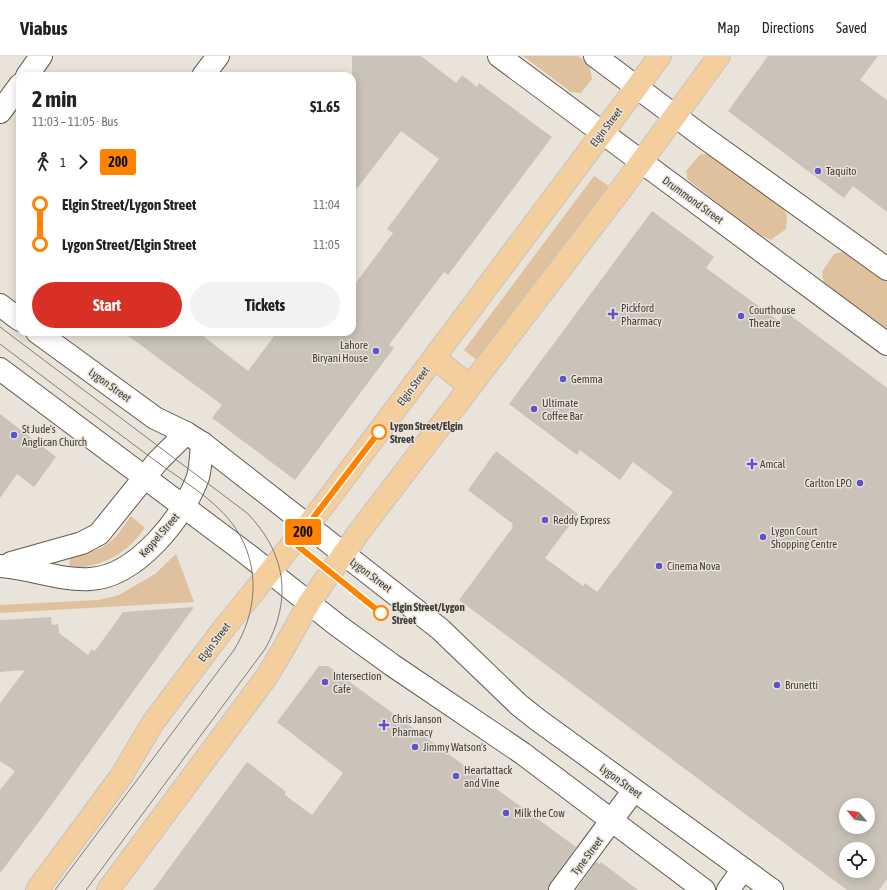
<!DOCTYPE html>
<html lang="en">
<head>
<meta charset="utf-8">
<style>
  :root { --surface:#fff; --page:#f2f2f2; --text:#222; --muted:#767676; --line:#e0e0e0; --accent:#d93025 }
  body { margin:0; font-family:"Asap Condensed",sans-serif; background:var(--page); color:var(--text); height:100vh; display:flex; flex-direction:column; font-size:15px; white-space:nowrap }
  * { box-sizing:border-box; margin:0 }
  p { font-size:13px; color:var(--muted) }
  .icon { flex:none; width:22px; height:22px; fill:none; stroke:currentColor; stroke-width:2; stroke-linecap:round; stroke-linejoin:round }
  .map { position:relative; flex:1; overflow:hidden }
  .drawer { position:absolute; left:16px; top:16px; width:340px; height:264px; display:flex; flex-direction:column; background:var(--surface); border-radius:12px; box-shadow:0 2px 10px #0003 }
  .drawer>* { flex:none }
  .badge { padding:0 8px; border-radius:3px; font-size:14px; line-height:26px }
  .needle { width:26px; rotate:299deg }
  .buttons { position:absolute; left:839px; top:742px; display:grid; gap:8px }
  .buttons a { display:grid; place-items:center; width:36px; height:36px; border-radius:50%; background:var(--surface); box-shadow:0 2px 10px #0003; font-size:20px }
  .map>.badge { position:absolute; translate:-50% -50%; box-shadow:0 0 0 2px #fff }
  .legs { display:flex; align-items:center; gap:6px; height:44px; padding:0 16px; font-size:13px }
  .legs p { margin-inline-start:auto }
  .head { display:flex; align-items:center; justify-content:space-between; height:68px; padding:0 16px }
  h1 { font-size:22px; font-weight:700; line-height:30px }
  .cta { display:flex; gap:8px; margin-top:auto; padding:8px 16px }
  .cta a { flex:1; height:46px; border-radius:24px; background:var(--accent); color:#fff; font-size:16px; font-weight:700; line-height:46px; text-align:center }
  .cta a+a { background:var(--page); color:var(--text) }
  ul { padding:0 16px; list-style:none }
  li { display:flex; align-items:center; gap:14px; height:40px; font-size:15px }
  li i { display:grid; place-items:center; width:6px; height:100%; margin:0 5px; background:currentColor }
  li i::after { content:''; width:10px; height:10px; margin:-5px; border:3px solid; border-radius:50%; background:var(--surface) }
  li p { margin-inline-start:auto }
  li:first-child i { background:linear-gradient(#0000 50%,currentColor 0) }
  li:last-child i { background:linear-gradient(currentColor 50%,#0000 0) }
  header { display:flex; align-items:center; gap:24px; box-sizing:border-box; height:56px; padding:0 20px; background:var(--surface); border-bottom:1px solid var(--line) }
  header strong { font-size:19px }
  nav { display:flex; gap:22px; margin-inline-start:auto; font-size:14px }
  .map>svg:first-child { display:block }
  .green { fill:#dfc19d }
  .building { fill:#cbc3ba; fill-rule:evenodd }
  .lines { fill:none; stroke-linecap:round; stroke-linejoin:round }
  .minor-casing { stroke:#615a52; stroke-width:24 }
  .major-casing { stroke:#c5c4c4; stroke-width:24 }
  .minor { stroke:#fff; stroke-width:22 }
  .major { stroke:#f4ce9d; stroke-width:22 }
  .tram { stroke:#817c76; stroke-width:1 }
  .line-1-casing { stroke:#fff; stroke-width:9 }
  .line-1 { stroke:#ff8200; stroke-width:6 }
  .poi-dot { fill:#5d54cd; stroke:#eae3d9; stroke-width:1.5 }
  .stop-1-dot { fill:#fff; stroke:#ff8200; stroke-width:2 }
  .labels { text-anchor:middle; stroke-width:3; stroke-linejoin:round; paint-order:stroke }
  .street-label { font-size:11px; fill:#3f3c39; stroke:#eae3d9 }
  .poi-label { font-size:11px; fill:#3f3c39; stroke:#eae3d9; text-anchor:start }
  .stop-label { font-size:11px; font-weight:bold; fill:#3f3c39; stroke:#eae3d9; text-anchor:start }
</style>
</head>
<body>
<header>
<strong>Viabus</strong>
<nav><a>Map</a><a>Directions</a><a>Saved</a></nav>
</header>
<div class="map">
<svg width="887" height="834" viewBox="0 0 887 834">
  <rect width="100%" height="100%" fill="#eae3d9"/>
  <g class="green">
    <path d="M523,0H578L589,8L592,23L581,37L571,36Z"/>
    <path d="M701,98L712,99L784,154L787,160L786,173L771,184L757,177L688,124L686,115L697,102Z"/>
    <path d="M594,120L609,130L478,305L464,294Z"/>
    <path d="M848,195L887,224V275L824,230L822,216L834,198Z"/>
    <path d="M131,460L145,472C126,498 104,510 73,512L69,509L71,500C107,493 110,490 131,460Z"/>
    <path d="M176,498L194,546L0,557V549L98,544L119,539L155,518Z"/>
  </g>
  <g class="building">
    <path d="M352,0H421L456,27L462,19L477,31L479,27L552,81L448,219L444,216L389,289L394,292L295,424L212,362L222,349L123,276H198L248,315L277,276H352V232L393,177L387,173L439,103L401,75L352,139Z"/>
    <path d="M768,0H878L860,24L887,44V156L853,130L844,142L728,55Z"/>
    <path d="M652,155L714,201L706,212L779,265L786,256L887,332V823L879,834H847L459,544L513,471L511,470L513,468L468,434L496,395L578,458L545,502L583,530L585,527L597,536L673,436L633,406L620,424L580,394L577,399L509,348ZM846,749H868V771H846ZM846,793H868V815H846Z"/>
    <path d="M0,358L56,401L34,431L17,418L0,442Z"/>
    <path d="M194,551L44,759L0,817V734L15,715L0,705V647L25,614L0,616V564L51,561L52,569L58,568L59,577L88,599L92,593L95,595L123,556Z"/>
    <path d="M319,610H328L576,791L550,827L548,834H153L247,706L285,735V739L312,759L343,717L277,666Z"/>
    <path d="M596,806L600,808L601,806L638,834H576Z"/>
  </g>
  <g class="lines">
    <g class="minor-casing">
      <g id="minor">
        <path d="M499,0L887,288"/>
        <path d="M595,0L702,80L887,213"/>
        <path d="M27,20L41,0"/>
        <path d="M203,20L218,0"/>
        <path d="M0,56L20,29"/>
        <path d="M0,249L20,264"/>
        <path d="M37,276L155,362L186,377L202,387L440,573L519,649L538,664L772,834"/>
        <path d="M0,313L247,498L337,569L392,609L522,697L704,834"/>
        <path d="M11,507L82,487L99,478L157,406L186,377"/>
        <path d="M0,510C30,512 61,525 90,523C136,521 184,461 198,421C201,410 201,398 202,387"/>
        <path d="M560,834L634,734"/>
        <path d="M728,834L743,813"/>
      </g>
    </g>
    <g class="major-casing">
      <g id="major">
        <path d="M434,302L470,330"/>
        <path d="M37,834L122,719L152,668L221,576L323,450L660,0"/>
        <path d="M108,834L265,623L281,597L309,547L359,476L622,132L719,0"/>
      </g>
    </g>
    <use href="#minor" class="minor"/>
    <use href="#major" class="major"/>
    <g class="tram">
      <path d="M0,271L247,457C286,497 293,543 265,593L86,834"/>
      <path d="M0,288C51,327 102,365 153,403C181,424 217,444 236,473C261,511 257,557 234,594L55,834"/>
    </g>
  </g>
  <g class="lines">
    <g class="line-1-casing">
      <path id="line-1" d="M379,376L294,487L381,557"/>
    </g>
    <use href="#line-1" class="line-1"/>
  </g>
  <g class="poi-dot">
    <circle cx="818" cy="115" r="4"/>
    <path d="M611 252h4v4h4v4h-4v4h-4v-4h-4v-4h4z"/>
    <circle cx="741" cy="260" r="4"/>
    <circle cx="376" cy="295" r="4"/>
    <circle cx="563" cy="323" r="4"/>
    <circle cx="534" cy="353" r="4"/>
    <circle cx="14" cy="379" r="4"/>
    <path d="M750 402h4v4h4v4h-4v4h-4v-4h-4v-4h4z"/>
    <circle cx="860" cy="427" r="4"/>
    <circle cx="545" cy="464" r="4"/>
    <circle cx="763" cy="481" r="4"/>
    <circle cx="659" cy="510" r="4"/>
    <circle cx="325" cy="626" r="4"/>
    <circle cx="777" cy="629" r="4"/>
    <path d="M382 663h4v4h4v4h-4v4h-4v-4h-4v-4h4z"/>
    <circle cx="415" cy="691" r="4"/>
    <circle cx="456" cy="720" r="4"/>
    <circle cx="506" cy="757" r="4"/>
  </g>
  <g class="stop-1-dot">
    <circle cx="379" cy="376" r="7"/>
    <circle cx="381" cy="557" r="7"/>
  </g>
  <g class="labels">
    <g class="street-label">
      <text transform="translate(606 71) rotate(-53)" y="4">Elgin Street</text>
      <text transform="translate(693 144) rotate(36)" y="4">Drummond Street</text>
      <text transform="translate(110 329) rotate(36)" y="4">Lygon Street</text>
      <text transform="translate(413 330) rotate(-53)" y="4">Elgin Street</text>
      <text transform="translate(159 479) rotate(-49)" y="4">Keppel Street</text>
      <text transform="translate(371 519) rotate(37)" y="4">Lygon Street</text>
      <text transform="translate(214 586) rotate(-53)" y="4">Elgin Street</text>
      <text transform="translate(621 725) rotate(36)" y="4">Lygon Street</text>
      <text transform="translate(587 800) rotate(-53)" y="4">Tyne Street</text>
    </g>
    <g class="poi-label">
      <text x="826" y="119">Taquito</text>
      <text x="621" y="256">Pickford<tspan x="621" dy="13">Pharmacy</tspan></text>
      <text x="749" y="258">Courthouse<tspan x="749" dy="13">Theatre</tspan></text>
      <text x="368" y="293" text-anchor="end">Lahore<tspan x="368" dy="13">Biryani House</tspan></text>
      <text x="571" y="327">Gemma</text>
      <text x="542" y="351">Ultimate<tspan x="542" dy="13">Coffee Bar</tspan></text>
      <text x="22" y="377">St Jude's<tspan x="22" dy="13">Anglican Church</tspan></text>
      <text x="760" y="412">Amcal</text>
      <text x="852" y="431" text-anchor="end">Carlton LPO</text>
      <text x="553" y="468">Reddy Express</text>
      <text x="771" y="479">Lygon Court<tspan x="771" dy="13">Shopping Centre</tspan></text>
      <text x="667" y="514">Cinema Nova</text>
      <text x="333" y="624">Intersection<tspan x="333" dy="13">Cafe</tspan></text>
      <text x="785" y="633">Brunetti</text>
      <text x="392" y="667">Chris Janson<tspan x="392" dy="13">Pharmacy</tspan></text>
      <text x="423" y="695">Jimmy Watson's</text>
      <text x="464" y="718">Heartattack<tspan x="464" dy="13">and Vine</tspan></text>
      <text x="514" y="761">Milk the Cow</text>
    </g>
    <g class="stop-label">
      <text x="390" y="374">Lygon Street/Elgin<tspan x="390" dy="13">Street</tspan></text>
      <text x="392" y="555">Elgin Street/Lygon<tspan x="392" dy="13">Street</tspan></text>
    </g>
  </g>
</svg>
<div class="buttons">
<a><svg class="needle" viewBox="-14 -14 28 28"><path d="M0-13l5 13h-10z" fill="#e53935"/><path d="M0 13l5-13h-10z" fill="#767676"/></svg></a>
<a><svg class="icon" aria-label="locate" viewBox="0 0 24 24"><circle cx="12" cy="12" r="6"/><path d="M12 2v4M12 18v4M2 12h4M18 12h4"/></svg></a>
</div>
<b class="badge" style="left:303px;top:476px;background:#ff8200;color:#111">200</b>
<section class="drawer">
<div class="head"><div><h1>2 min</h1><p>11:03 – 11:05 · Bus</p></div><b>$1.65</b></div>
<div class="legs"><svg class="icon" aria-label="walk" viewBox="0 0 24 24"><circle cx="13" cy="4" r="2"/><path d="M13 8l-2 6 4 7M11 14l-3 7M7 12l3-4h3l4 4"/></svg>1<svg class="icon" aria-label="forward" viewBox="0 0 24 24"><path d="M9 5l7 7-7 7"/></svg><b class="badge" style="background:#ff8200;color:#111">200</b></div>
<ul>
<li><i style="color:#ff8200"></i><b>Elgin Street/Lygon Street</b><p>11:04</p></li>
<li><i style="color:#ff8200"></i><b>Lygon Street/Elgin Street</b><p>11:05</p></li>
</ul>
<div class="cta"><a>Start</a><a>Tickets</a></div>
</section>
</div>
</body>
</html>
